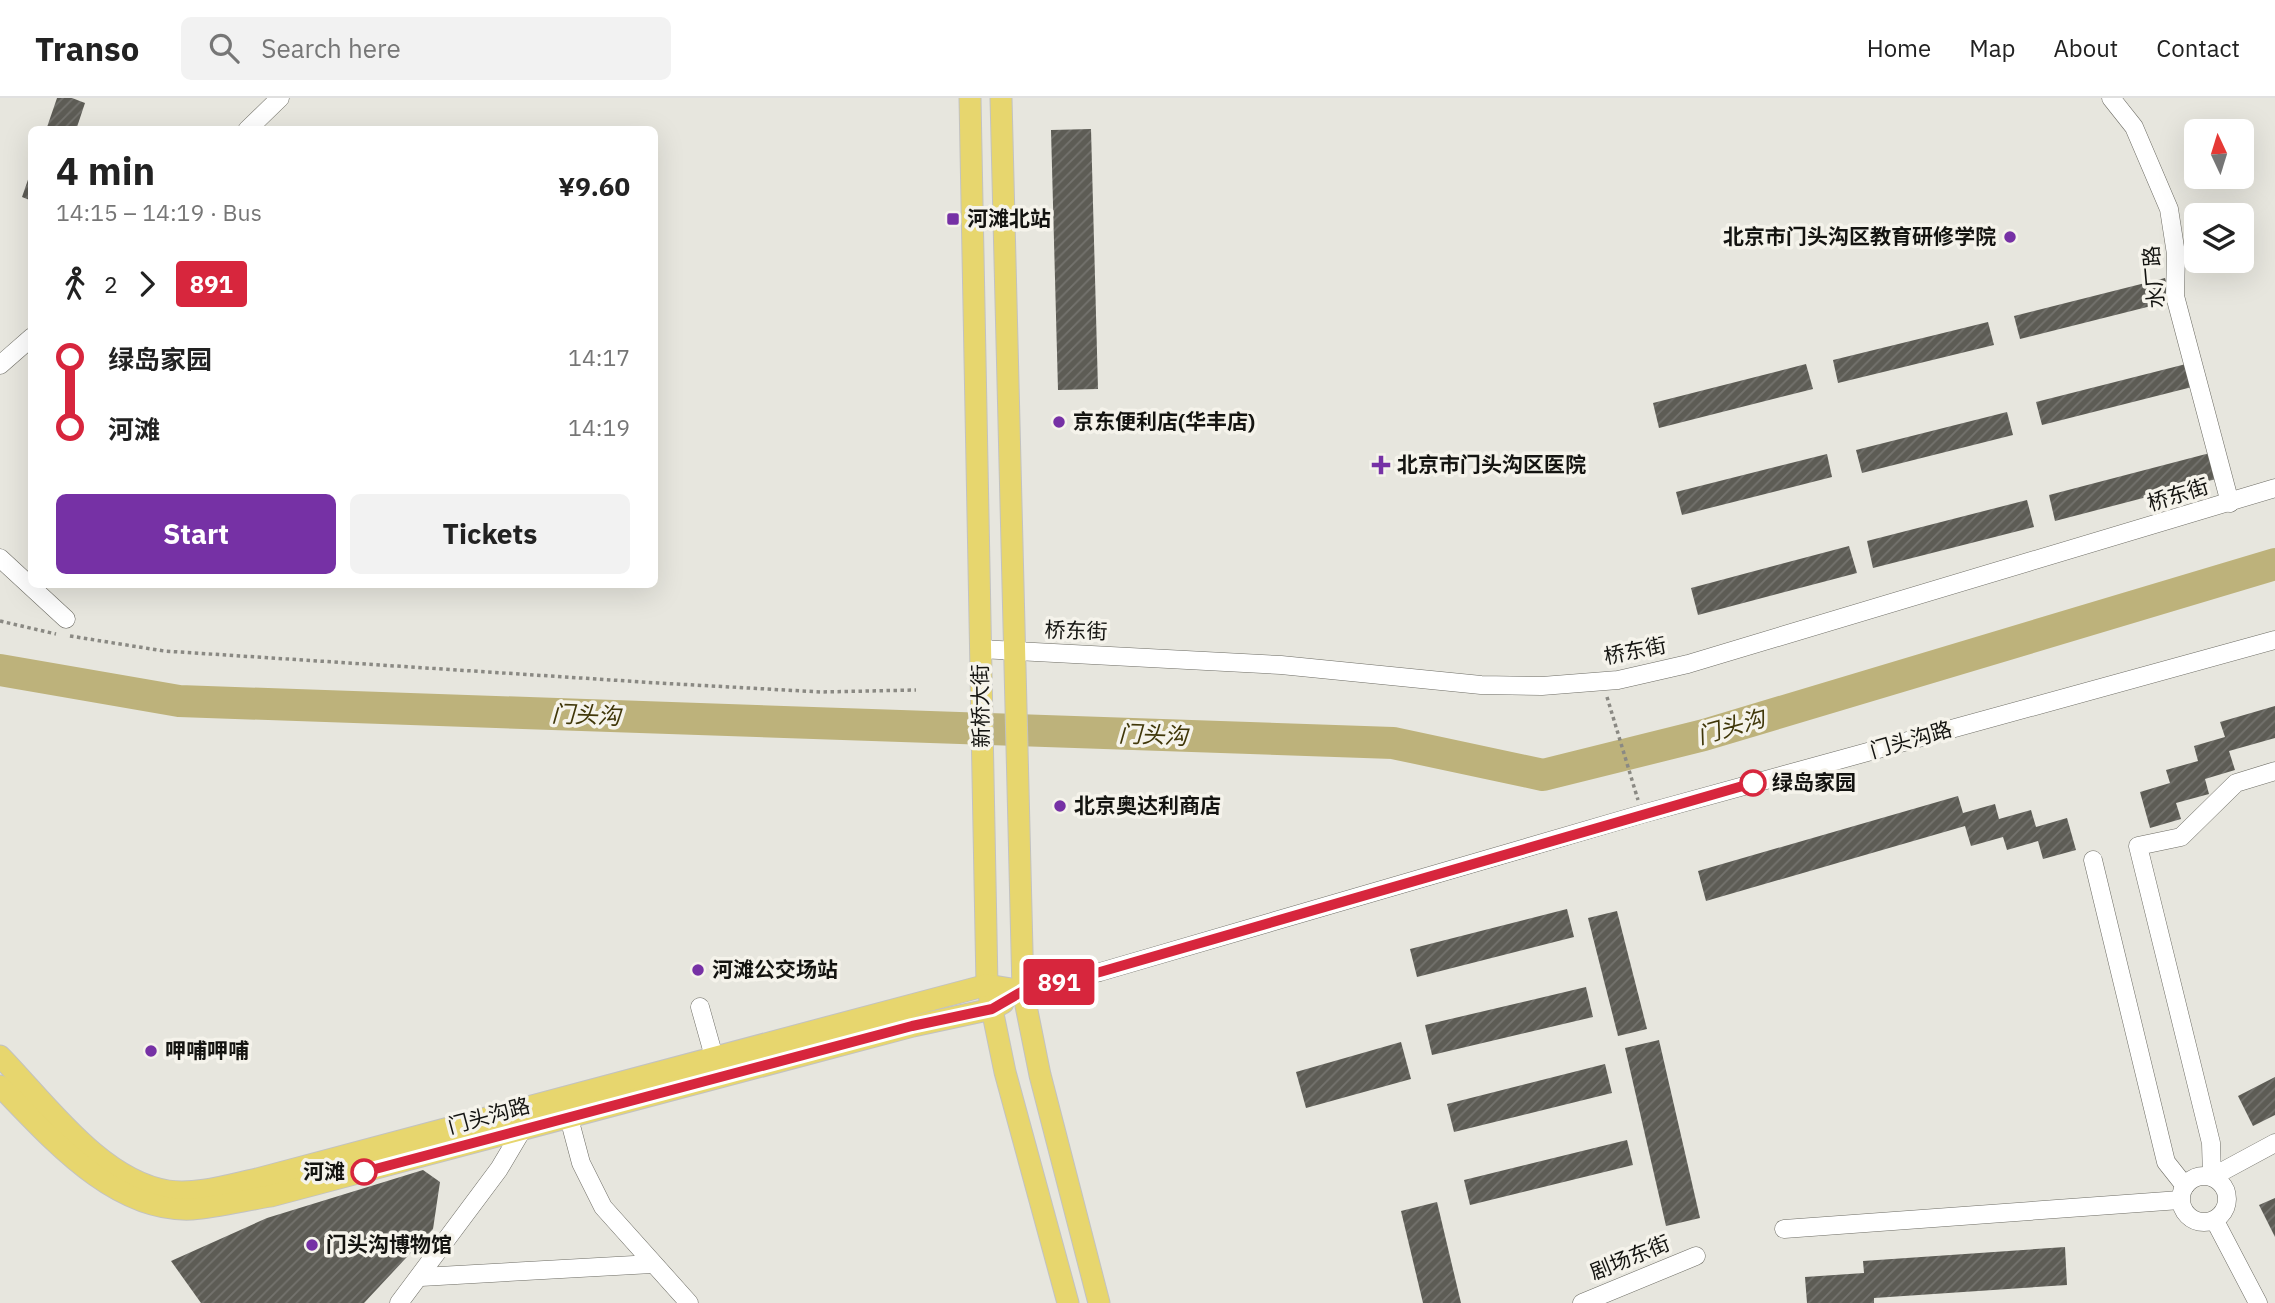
<!DOCTYPE html>
<html lang="en">
<head>
<meta charset="utf-8">
<style>
  :root { --surface:#fff; --page:#f2f2f2; --text:#222; --muted:#767676; --line:#e0e0e0; --accent:#7631a5 }
  body { margin:0; font-family:"IBM Plex Sans","Noto Sans SC",sans-serif; background:var(--page); color:var(--text); height:100vh; display:flex; flex-direction:column; font-size:26px; white-space:nowrap }
  * { box-sizing:border-box; margin:0 }
  p { font-size:23px; color:var(--muted) }
  .icon { flex:none; width:38px; height:38px; fill:none; stroke:currentColor; stroke-width:2; stroke-linecap:round; stroke-linejoin:round }
  .map { position:relative; flex:1; overflow:hidden }
  .sheet { position:absolute; left:28px; top:28px; width:630px; height:462px; display:flex; flex-direction:column; background:var(--surface); border-radius:10px; box-shadow:0 7px 28px #0002 }
  .sheet>* { flex:none }
  .badge { padding:0 14px; border-radius:5px; font-size:24px; line-height:46px }
  .needle { width:46px; rotate:356deg }
  .fabs { position:absolute; left:2184px; top:21px; display:grid; gap:14px }
  .fabs a { display:grid; place-items:center; width:70px; height:70px; border-radius:10px; background:var(--surface); box-shadow:0 7px 28px #0002; font-size:35px }
  .map>.badge { position:absolute; translate:-50% -50%; box-shadow:0 0 0 4px #fff }
  .legs { display:flex; align-items:center; gap:10px; height:77px; padding:0 28px; font-size:23px }
  .legs p { margin-inline-start:auto }
  .head { display:flex; align-items:center; justify-content:space-between; height:119px; padding:0 28px }
  h1 { font-size:38px; font-weight:700; line-height:52px }
  .cta { display:flex; gap:14px; margin-top:auto; padding:14px 28px }
  .cta a { flex:1; height:80px; border-radius:10px; background:var(--accent); color:#fff; font-size:28px; font-weight:700; line-height:80px; text-align:center }
  .cta a+a { background:var(--page); color:var(--text) }
  ul { padding:0 28px; list-style:none }
  li { display:flex; align-items:center; gap:24px; height:70px; font-size:26px }
  li i { display:grid; place-items:center; width:10px; height:100%; margin:0 9px; background:currentColor }
  li i::after { content:''; width:18px; height:18px; margin:-9px; border:5px solid; border-radius:50%; background:var(--surface) }
  li p { margin-inline-start:auto }
  li:first-child i { background:linear-gradient(#0000 50%,currentColor 0) }
  li:last-child i { background:linear-gradient(currentColor 50%,#0000 0) }
  header { display:flex; align-items:center; gap:42px; box-sizing:border-box; height:98px; padding:0 35px; background:var(--surface); border-bottom:2px solid var(--line) }
  header strong { font-size:33px }
  nav { display:flex; gap:38px; margin-inline-start:auto; font-size:24px }
  .search { width:490px; height:63px; background:var(--page); display:flex; align-items:center; gap:18px; box-sizing:border-box; padding:0 24px; border-radius:10px; color:var(--muted); font-size:26px }
  .map>svg:first-child { display:block }
  .lines { fill:none; stroke-linecap:round; stroke-linejoin:round }
  .river { stroke:#bdb27b; stroke-width:32 }
  .building { fill:url(#building-hatch) }
  .minor-casing { stroke:#6d6c64; stroke-width:19 }
  .major-casing { stroke:#c2c2c1; stroke-width:23 }
  .path { stroke:#8a8983; stroke-width:3.5; stroke-dasharray:3.5 3.5; stroke-linecap:butt }
  .minor { stroke:#fff; stroke-width:18 }
  .major { stroke:#e7d66e; stroke-width:21 }
  .line-1-casing { stroke:#fff; stroke-width:16 }
  .line-1 { stroke:#d7263d; stroke-width:10 }
  .poi-dot { fill:#7631a5; stroke:#f5f3eb; stroke-width:2.5 }
  .stop-1-dot { fill:#fff; stroke:#d7263d; stroke-width:3.5 }
  .labels { text-anchor:middle; stroke-width:7; stroke-linejoin:round; paint-order:stroke }
  .poi-label { font-size:21px; font-weight:bold; fill:#141411; stroke:#f5f3eb; text-anchor:start }
  .street-label { font-size:21px; fill:#141411; stroke:#f5f3eb }
  .stop-label { font-size:21px; font-weight:bold; fill:#141411; stroke:#f5f3eb; text-anchor:start }
  .water-label { font-size:23px; font-style:italic; fill:#403709; stroke:#f5f3eb }
</style>
</head>
<body>
<header>
<strong>Transo</strong>
<div class="search"><svg class="icon" aria-label="search" viewBox="0 0 24 24"><circle cx="10" cy="10" r="6"/><path d="M15 15l6 6"/></svg>Search here</div>
<nav><a>Home</a><a>Map</a><a>About</a><a>Contact</a></nav>
</header>
<div class="map">
<svg width="2275" height="1205" viewBox="0 0 2275 1205">
  <defs>
    <pattern id="building-hatch" width="6" height="6" patternUnits="userSpaceOnUse" patternTransform="scale(1.75)"><rect width="6" height="6" fill="#5d5c55"/><path d="M-1 1l2-2M0 6l6-6M5 7l2-2" fill="none" stroke="#74736e"/></pattern>
  </defs>
  <rect width="100%" height="100%" fill="#e7e6de"/>
  <g class="lines">
    <path class="river" d="M0,572L179,603L1393,645L1543,677L1704,637L2275,466"/>
  </g>
  <g class="building">
    <path d="M57,0H72L85,5L76,32H46Z"/>
    <path d="M1091,31L1098,291L1058,292L1051,32Z"/>
    <path d="M31,73H32V103L22,99Z"/>
    <path d="M2165,180L2171,203L2020,241L2014,218Z"/>
    <path d="M1988,224L1994,247L1838,285L1833,262Z"/>
    <path d="M1806,266L1813,291L1659,330L1653,305Z"/>
    <path d="M2186,266L2192,289L2042,327L2036,304Z"/>
    <path d="M2007,314L2013,337L1862,375L1856,352Z"/>
    <path d="M2210,355L2216,381L2055,423L2049,397Z"/>
    <path d="M1827,356L1832,379L1682,417L1676,394Z"/>
    <path d="M2027,402L2034,429L1873,470L1867,443Z"/>
    <path d="M1849,448L1857,475L1698,517L1691,490Z"/>
    <path d="M2275,608V640L2229,653L2235,672L2205,681L2209,696L2176,705L2181,721L2150,730L2140,694L2170,685L2166,672L2198,663L2194,648L2225,639L2220,624Z"/>
    <path d="M1958,698L1963,715L1995,706L1999,721L2031,712L2036,729L2067,720L2076,752L2043,761L2038,743L2007,752L2003,739L1971,748L1965,728L1706,803L1698,773Z"/>
    <path d="M1567,811L1574,839L1417,879L1410,851Z"/>
    <path d="M1617,813L1647,931L1618,938L1588,820Z"/>
    <path d="M1586,889L1593,919L1432,957L1425,927Z"/>
    <path d="M1659,942L1700,1120L1666,1128L1625,950Z"/>
    <path d="M1401,944L1411,981L1306,1010L1296,974Z"/>
    <path d="M1605,966L1612,995L1454,1034L1447,1006Z"/>
    <path d="M2275,979V1017L2253,1028L2238,998Z"/>
    <path d="M1627,1042L1633,1067L1470,1107L1464,1082Z"/>
    <path d="M423,1072L440,1084L433,1131L364,1205H201L171,1163L267,1120Z"/>
    <path d="M2275,1100V1139L2259,1107Z"/>
    <path d="M1437,1104L1461,1205H1423L1401,1113Z"/>
    <path d="M2065,1149L2067,1187L1874,1200V1205H1807L1805,1179L1864,1175L1863,1163Z"/>
  </g>
  <g class="lines">
    <g class="minor-casing">
      <g id="minor">
        <path d="M2111,0L2134,29L2169,111L2176,156L2175,198L2230,405"/>
        <path d="M247,32L280,0"/>
        <path d="M0,267L32,239"/>
        <path d="M0,460L66,521"/>
        <path d="M980,551L1281,567L1481,587L1542,588L1618,582L1688,566L2275,390"/>
        <path d="M2275,673L2236,685L2181,739L2138,748L2211,1045L2212,1079L2275,1045"/>
        <path d="M2093,762L2166,1064L2185,1088"/>
        <path d="M1023,893L1100,874L1642,716L2275,542"/>
        <path d="M700,909L718,973"/>
        <path d="M569,1020L581,1065L603,1109L689,1205"/>
        <circle cx="2204" cy="1101" r="23"/>
        <path d="M2215,1123L2258,1205"/>
        <path d="M1784,1131L2180,1102"/>
        <path d="M421,1179L652,1166"/>
        <path d="M399,1205L499,1071L521,1034L518,1024"/>
        <path d="M1582,1205L1696,1158"/>
      </g>
    </g>
    <g class="major-casing">
      <g id="major">
        <path d="M970,0L987,887L1005,974L1068,1205"/>
        <path d="M1001,0L1023,893L1040,977L1099,1205"/>
        <path d="M0,958C45,1004 101,1083 168,1093C197,1097 229,1087 257,1081L987,887L1023,893"/>
        <path d="M0,988C49,1038 114,1115 192,1111C218,1109 245,1102 271,1098L913,928L992,911L1003,905"/>
      </g>
    </g>
    <g class="path">
      <path d="M0,523L56,536"/>
      <path d="M70,538L164,553L658,585L821,594L916,592"/>
      <path d="M1607,599L1638,702"/>
    </g>
    <use href="#minor" class="minor"/>
    <use href="#major" class="major"/>
  </g>
  <g class="lines">
    <g class="line-1-casing">
      <path id="line-1" d="M364,1074L912,928L992,911L1023,893L1100,874L1753,685"/>
    </g>
    <use href="#line-1" class="line-1"/>
  </g>
  <g class="poi-dot">
    <rect x="946" y="114" width="14" height="14" rx="3.5"/>
    <circle cx="2010" cy="139" r="7"/>
    <circle cx="1059" cy="324" r="7"/>
    <path d="M1377.5 356.5h7v7h7v7h-7v7h-7v-7h-7v-7h7z"/>
    <circle cx="1060" cy="708" r="7"/>
    <circle cx="698" cy="872" r="7"/>
    <circle cx="151" cy="953" r="7"/>
    <circle cx="312" cy="1147" r="7"/>
  </g>
  <g class="stop-1-dot">
    <circle cx="1753" cy="685" r="12"/>
    <circle cx="364" cy="1074" r="12"/>
  </g>
  <g class="labels">
    <g class="poi-label">
      <text x="967" y="128">河滩北站</text>
      <text x="1996" y="146" text-anchor="end">北京市门头沟区教育研修学院</text>
      <text x="1073" y="331">京东便利店(华丰店)</text>
      <text x="1397" y="374">北京市门头沟区医院</text>
      <text x="1074" y="715">北京奥达利商店</text>
      <text x="712" y="879">河滩公交场站</text>
      <text x="165" y="960">呷哺呷哺</text>
      <text x="326" y="1154">门头沟博物馆</text>
    </g>
    <g class="street-label">
      <text transform="translate(2154 179) rotate(-95)" y="7">水厂路</text>
      <text transform="translate(2178 397) rotate(-17)" y="7">桥东街</text>
      <text transform="translate(1076 533) rotate(2)" y="7">桥东街</text>
      <text transform="translate(1635 553) rotate(-11)" y="7">桥东街</text>
      <text transform="translate(981 608) rotate(-91)" y="7">新桥大街</text>
      <text transform="translate(1911 642) rotate(-16)" y="7">门头沟路</text>
      <text transform="translate(489 1018) rotate(-15)" y="7">门头沟路</text>
      <text transform="translate(1630 1160) rotate(-22)" y="7">剧场东街</text>
    </g>
    <g class="stop-label">
      <text x="1772" y="692">绿岛家园</text>
      <text x="345" y="1081" text-anchor="end">河滩</text>
    </g>
    <g class="water-label">
      <text transform="translate(586 617) rotate(2)" y="8">门头沟</text>
      <text transform="translate(1731 629) rotate(-16)" y="8">门头沟</text>
      <text transform="translate(1153 637) rotate(2)" y="8">门头沟</text>
    </g>
  </g>
</svg>
<div class="fabs">
<a><svg class="needle" viewBox="-14 -14 28 28"><path d="M0-13l5 13h-10z" fill="#e53935"/><path d="M0 13l5-13h-10z" fill="#767676"/></svg></a>
<a><svg class="icon" aria-label="layers" viewBox="0 0 24 24"><path d="M12 4l9 5-9 5-9-5zM3 14l9 5 9-5"/></svg></a>
</div>
<b class="badge" style="left:1059px;top:884px;background:#d7263d;color:#fff">891</b>
<section class="sheet">
<div class="head"><div><h1>4 min</h1><p>14:15 – 14:19 · Bus</p></div><b>¥9.60</b></div>
<div class="legs"><svg class="icon" aria-label="walk" viewBox="0 0 24 24"><circle cx="13" cy="4" r="2"/><path d="M13 8l-2 6 4 7M11 14l-3 7M7 12l3-4h3l4 4"/></svg>2<svg class="icon" aria-label="forward" viewBox="0 0 24 24"><path d="M9 5l7 7-7 7"/></svg><b class="badge" style="background:#d7263d;color:#fff">891</b></div>
<ul>
<li><i style="color:#d7263d"></i><b>绿岛家园</b><p>14:17</p></li>
<li><i style="color:#d7263d"></i><b>河滩</b><p>14:19</p></li>
</ul>
<div class="cta"><a>Start</a><a>Tickets</a></div>
</section>
</div>
</body>
</html>
